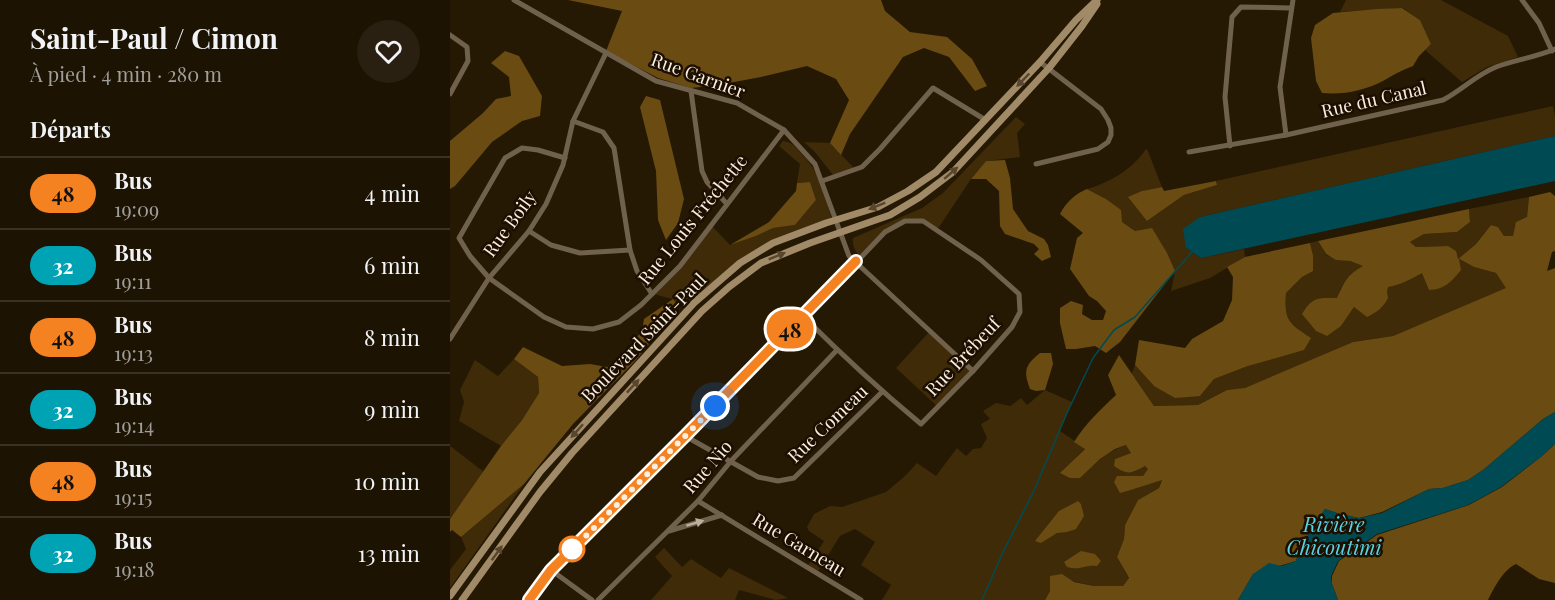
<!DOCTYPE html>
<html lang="fr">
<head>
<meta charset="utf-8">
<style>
  :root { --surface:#1c1303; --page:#292012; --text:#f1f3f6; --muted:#a09e9a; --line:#3a3225 }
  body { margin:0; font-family:"Playfair Display",serif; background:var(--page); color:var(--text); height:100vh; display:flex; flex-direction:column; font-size:22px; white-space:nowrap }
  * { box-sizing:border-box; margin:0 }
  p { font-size:20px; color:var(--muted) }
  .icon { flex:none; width:33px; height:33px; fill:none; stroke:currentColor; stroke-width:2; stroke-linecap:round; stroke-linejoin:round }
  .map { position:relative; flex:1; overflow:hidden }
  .drawer { display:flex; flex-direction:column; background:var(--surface); width:450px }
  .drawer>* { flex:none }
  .badge { padding:0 12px; border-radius:20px; font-size:21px; line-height:39px }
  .you { position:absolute; width:30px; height:30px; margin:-15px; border:4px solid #fff; border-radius:50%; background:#1a73e8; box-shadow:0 0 0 9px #1a73e833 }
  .map>.badge { position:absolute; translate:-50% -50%; box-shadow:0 0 0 3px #fff }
  h2 { padding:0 30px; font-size:22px; line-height:54px }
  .round { display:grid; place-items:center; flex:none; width:63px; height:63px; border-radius:32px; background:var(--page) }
  .summary { display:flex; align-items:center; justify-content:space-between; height:102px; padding:0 30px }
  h1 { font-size:28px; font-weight:700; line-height:45px }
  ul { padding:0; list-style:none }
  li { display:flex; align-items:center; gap:18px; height:72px; padding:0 30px; border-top:2px solid var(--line) }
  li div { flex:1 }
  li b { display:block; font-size:22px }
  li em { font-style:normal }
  li .badge { min-width:66px; font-weight:700; text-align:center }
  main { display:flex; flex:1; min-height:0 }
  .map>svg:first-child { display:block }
  .green { fill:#3f2b08 }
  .forest { fill:#6a4b12 }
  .water { fill:#004b53 }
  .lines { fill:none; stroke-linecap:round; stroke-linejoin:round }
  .stream { stroke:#004b53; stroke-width:1.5 }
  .minor { stroke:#70614c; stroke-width:5 }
  .secondary { stroke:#a18a67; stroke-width:7 }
  .oneway { fill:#58462e }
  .oneway2 { fill:#bbaf9e }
  .line-casing { stroke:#fff; stroke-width:14 }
  .line { stroke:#f58220; stroke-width:9 }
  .walk { stroke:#f8efe2; stroke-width:6; stroke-dasharray:0 10.8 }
  .stop-dot { fill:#fff; stroke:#f58220; stroke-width:3 }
  .labels { text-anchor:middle; stroke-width:5; stroke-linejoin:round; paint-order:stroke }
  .street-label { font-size:18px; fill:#f8efe2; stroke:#1c0f00 }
  .water-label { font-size:20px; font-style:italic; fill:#57d3e4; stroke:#1c0f00 }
</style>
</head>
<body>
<main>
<section class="drawer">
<div class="summary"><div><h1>Saint-Paul / Cimon</h1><p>À pied · 4 min · 280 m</p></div><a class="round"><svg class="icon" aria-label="heart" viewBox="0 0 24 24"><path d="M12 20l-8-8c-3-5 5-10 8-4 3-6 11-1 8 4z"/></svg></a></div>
<h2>Départs</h2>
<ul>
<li><span class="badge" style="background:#f58220;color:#111">48</span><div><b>Bus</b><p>19:09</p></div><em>4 min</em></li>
<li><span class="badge" style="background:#00a3b4;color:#fff">32</span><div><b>Bus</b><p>19:11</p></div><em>6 min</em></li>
<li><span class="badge" style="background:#f58220;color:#111">48</span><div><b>Bus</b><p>19:13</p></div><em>8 min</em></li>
<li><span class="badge" style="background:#00a3b4;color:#fff">32</span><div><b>Bus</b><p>19:14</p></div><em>9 min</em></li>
<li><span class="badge" style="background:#f58220;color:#111">48</span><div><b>Bus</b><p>19:15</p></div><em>10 min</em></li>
<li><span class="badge" style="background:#00a3b4;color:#fff">32</span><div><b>Bus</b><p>19:18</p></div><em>13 min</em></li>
</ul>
</section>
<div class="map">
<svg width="1105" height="600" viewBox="0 0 1105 600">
  <rect width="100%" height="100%" fill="#251904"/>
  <g class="green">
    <path d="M896,0H991L1058,36L1068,57L1037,67L1012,82L975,50L981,44L970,20L953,8L890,12Z"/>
    <path d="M1103,106L1105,116V136L750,217L736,248L751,258L794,249L795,257L760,278L721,291L725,271L685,231L672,222L656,199L637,189C659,183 683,169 696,149H697L712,187L692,191L697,221L734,195L767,185L766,181Z"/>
    <path d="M566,117L575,124L567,133L570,157L536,161L521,179L487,230L473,221H455L435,232L413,255L408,254C404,250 402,243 403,238L472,208L493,193Z"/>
    <path d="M333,141C341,142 344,145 349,151C370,172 373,188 381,216L380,220L337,235L229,307L223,299L203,294L261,225L280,245L306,236L323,228L345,225L366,200L360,182L347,183L350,164L329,146Z"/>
    <path d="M354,142L380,143L404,168L384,176L365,152Z"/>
    <path d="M1079,197L1077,217L1063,236H1054L1048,227L1041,225L1026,244L1008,259L1024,267L1046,273L1057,288L943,336L903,342L795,389L777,390L748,405L704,406L685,378H680L685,365L704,386L750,396L764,379L798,366L860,338C839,322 834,321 836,293L852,277L863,270V255L860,243L868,241L876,255L886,259L900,261L914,266C901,273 888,285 888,301C887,309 890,318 891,326L904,307L937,292L938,286C965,283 980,264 998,246L966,247L960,242L974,234L1007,232L1020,222L1019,209Z"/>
    <path d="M481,330L523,369L488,407L446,368Z"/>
    <path d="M64,359L88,377L89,393L72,420L51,446L9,421L14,402L10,390L25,360L48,376Z"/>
    <path d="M595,390L622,402L610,431L635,448L611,473L630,478C644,464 657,451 677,445L681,453L665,459L684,472L695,466L699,469L693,476H667L684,489L712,479L709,488L688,500L675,525L674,539L667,557L679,579L673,586H644L600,576V591L595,600H432L441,585L411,565L425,542L405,529L390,536L367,573L357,567L374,541L359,531L357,527L364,514L380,506L392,507L436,492L455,476L467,463L486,476L507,448L516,456L523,449L531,448L537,438L531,424L540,419L533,411L546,403L560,406L571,398L577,405Z"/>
    <path d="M0,446L34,472L0,519Z"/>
    <path d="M74,484L0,588V570L16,549L11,537Z"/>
    <path d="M214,548L232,567L241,559L271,578L279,568L338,598L326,600L289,590L285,600H201L222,576L205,557Z"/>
  </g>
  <g class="forest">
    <path d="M118,0H431L435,11L460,32L497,37L522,59L537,86L525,91L499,57L474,48L453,57L400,134L391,155L380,143L399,100L386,79L357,66L311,77L268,85L241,88L208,78L156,51L172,11Z"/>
    <path d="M952,8L970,20L981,44L969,56L963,66C952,70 943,75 933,81C913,91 894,95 872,93L866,81L861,38L865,25L883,13L927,9Z"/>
    <path d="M55,51L69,56L92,96L90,116L72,121L42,142L5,186L0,189V141L33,113L46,99L61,96L59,77L41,63Z"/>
    <path d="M196,96L210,100L234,199L228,223L216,240L208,220L206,171L190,107Z"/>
    <path d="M555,160L560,178L563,209L578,231L594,239L598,245L601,257L592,261L584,254L589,249L584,244L555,234L550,226L549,191L536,179H521L536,161Z"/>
    <path d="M766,181L767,185L734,195L697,221L678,197L692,191L712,187L714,191Z"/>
    <path d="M360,182L366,200L345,225L323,228L306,236L280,245L319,222L346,191L347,183Z"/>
    <path d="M637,189L656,199L671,210L672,222L685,231L702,228L717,253L725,271L670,342L656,353L645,346L626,349H616L610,323V308L621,301L633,305L632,314L642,320H653L656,311L647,301L639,296L620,269L627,238L633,233L610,214C616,202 625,194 637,189Z"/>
    <path d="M1100,192L1105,196V251L1102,252L1097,271L1105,268V412L1093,419L1033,470L1018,480L993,488L979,489L932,512L909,518L890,514L875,509L851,546L846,561L803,574L788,600H595L600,591V576L612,574L624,582L644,586H673L679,578L667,557L674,539L675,525L688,500L709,488L712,480L684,489L670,493L664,482L667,476H693L698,469L695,466C681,474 677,475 664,466L665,459L681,453L676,445L665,449L650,459L630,478H620L610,473L635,449L624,442C635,424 650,410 666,395L658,375L669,355L704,406L748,405L777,390L795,388L903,342L943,336L1056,288L1046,273L1024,267L1009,259L1011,270C1002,281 994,290 979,290L972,273C961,279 951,285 938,287L937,292L938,298C933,308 927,312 917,317L904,307L891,326L877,336L866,331L852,314C863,296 868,298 887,298C894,282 897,275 913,266L900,261L886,260L876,254L868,241L1019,209L1020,222L1007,232L974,234L960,242L966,247L998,246L1006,251L1008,259L1026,244L1041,225L1048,227L1054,236H1063L1066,222L1077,217L1079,197Z"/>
    <path d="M860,243L863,255V271L852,277L836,293C834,321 839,323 861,338L854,350L798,366L764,379L750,396L725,398L704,386L685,365L689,340L735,348L742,339L773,321L782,300L783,277L777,267L795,257Z"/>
    <path d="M223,299L229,307L186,360L123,424L74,484L11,537L2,530L0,532V519L51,446L72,420L89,393L88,377L64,359L73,347L112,366L140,364L157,367L174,356L192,330L194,319Z"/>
    <path d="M590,353H601L603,364L595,390L586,391L580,389C573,371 575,365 590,353Z"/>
    <path d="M1105,444V583L1089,579L1066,564C1053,570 1044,588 1038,600H888L882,584V576L889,561L927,535L1019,505L1052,487L1092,456Z"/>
    <path d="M628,501L631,504L634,516L626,529L617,532L607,533L591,543L585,541L609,511Z"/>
    <path d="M631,551L645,554L651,561L647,566C635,564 631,571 617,567L614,562Z"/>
  </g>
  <g class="water">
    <path d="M1105,136V181L751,258L736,248L733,229L750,217Z"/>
    <path d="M1105,412V444L1092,456L1051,487L1018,505L927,534L888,561L881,576L882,584L888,600H788L803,574L819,563L832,566L846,561L851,546L875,509L890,514L909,518L932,513L979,489L993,488L1018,480L1033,470L1093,419Z"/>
  </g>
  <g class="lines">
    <path class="stream" d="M532,600L554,550L583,493L617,413L643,358L664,330L685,317L742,252"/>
    <g class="minor">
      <path d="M64,0L206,81L287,103L334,130L365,164L399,256L523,371"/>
      <path d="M1072,0L1089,23L1102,51"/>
      <path d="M0,35L17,47L18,61L0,94"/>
      <path d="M241,91L252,171L257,182L277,204"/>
      <path d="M123,121L153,132L164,148L180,250L187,271L202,294"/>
      <path d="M836,135L830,87L843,0"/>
      <path d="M780,146L775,97L782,17L791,7L841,8"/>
      <path d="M739,152L836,135L993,100C1012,90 1026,75 1046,67C1065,60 1086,57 1105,49"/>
      <path d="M115,158L88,150L72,148L55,158L9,238L20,256L39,278L94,317L116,327L143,329L169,322L191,305L230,266L334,130"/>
      <path d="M586,164L648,149L658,142L661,135V128L658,120L651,109L590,62"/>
      <path d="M372,181L412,167L430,149L483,88L534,119"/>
      <path d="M79,231L101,245L130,253L180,250"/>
      <path d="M0,339L39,278L79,231L96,204L113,165L123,121L156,53"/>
      <path d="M235,436L308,477L328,481L344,478L432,392"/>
      <path d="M248,501L411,600"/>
      <path d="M219,531L272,515"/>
      <path d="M101,570L142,600"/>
      <path d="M79,600L101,570L400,269L435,232L455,221H473L531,260L569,294L570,312L562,327L523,371L471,424C430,390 391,354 353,316"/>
      <path d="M148,600L248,501L281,461L387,350"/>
    </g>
    <g class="secondary">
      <path d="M0,596L90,472L245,302L290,263L323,243L376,223L428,207L458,191L486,172L590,62L626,20L647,0"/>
      <path d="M12,600L90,492L122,453L252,311L279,287L311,263L360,243L440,215L470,197L503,172L599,68L632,26L647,4"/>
    </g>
  </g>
  <defs><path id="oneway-solid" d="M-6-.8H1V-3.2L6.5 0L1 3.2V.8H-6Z" transform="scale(1.5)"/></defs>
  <g class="oneway">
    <use href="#oneway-solid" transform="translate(573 80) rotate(134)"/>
    <use href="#oneway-solid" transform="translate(501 173) rotate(-41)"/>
    <use href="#oneway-solid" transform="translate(427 206) rotate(158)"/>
    <use href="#oneway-solid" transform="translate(327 256) rotate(-22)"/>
    <use href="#oneway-solid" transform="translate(183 386) rotate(-47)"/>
    <use href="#oneway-solid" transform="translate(127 431) rotate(132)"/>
    <use href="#oneway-solid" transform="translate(47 553) rotate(-54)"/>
  </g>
  <use class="oneway2" href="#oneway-solid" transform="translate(245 523) rotate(-17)"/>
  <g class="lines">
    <g class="line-casing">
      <path id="line" d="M79,600L101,570L235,436L406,261"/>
    </g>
    <use href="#line" class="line"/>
    <path class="walk" d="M122,549L118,554L265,406"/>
  </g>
  <circle class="stop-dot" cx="122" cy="549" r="12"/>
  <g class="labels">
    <g class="street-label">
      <text transform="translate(248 76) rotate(20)" y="6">Rue Garnier</text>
      <text transform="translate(924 100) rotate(-13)" y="6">Rue du Canal</text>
      <text transform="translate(243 220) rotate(-51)" y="6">Rue Louis Fréchette</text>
      <text transform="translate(60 224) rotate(-54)" y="6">Rue Boily</text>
      <text transform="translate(194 338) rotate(-46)" y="6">Boulevard Saint-Paul</text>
      <text transform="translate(513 357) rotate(-47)" y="6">Rue Brébeuf</text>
      <text transform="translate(378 424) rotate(-44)" y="6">Rue Comeau</text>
      <text transform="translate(258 467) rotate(-49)" y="6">Rue Nio</text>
      <text transform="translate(349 545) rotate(31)" y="6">Rue Garneau</text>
    </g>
    <g class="water-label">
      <text x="884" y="532">Rivière<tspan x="884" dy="23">Chicoutimi</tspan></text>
    </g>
  </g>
</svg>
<div class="you" style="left:265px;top:406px"></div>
<b class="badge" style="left:340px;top:329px;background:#f58220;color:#111">48</b>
</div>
</main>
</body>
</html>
